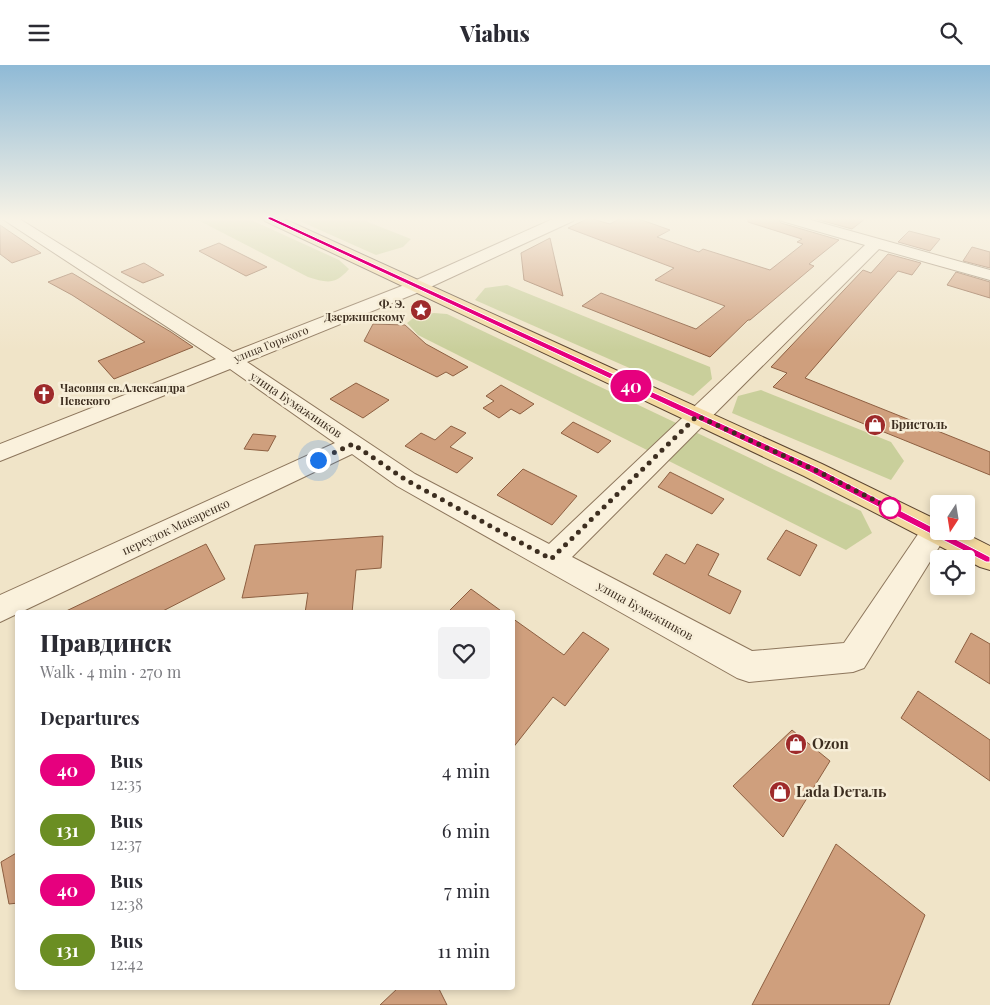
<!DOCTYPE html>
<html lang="en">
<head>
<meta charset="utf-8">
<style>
  :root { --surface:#fff; --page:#f2f2f3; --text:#2b2b33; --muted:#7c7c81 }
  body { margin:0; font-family:"Playfair Display",serif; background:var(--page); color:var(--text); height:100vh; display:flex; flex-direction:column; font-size:19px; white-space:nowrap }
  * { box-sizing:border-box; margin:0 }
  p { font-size:16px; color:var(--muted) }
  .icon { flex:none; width:28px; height:28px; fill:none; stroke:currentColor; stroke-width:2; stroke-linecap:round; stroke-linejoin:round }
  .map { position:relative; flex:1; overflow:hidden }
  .sheet { position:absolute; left:15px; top:545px; width:500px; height:380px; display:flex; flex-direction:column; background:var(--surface); border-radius:5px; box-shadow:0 2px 8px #0003 }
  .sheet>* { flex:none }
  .badge { padding:0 10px; border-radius:16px; font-size:18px; line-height:32px }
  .needle { width:32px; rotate:192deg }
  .fabs { position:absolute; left:930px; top:430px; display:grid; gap:10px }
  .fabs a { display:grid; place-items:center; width:45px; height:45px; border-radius:5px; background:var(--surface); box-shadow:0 2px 8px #0003; font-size:25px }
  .you { position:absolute; width:25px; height:25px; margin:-12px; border:4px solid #fff; border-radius:50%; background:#1a73e8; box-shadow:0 0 0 8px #1a73e833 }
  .map>.badge { position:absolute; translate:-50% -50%; box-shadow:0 0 0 2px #fff }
  h2 { padding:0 25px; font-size:19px; line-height:45px }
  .round { display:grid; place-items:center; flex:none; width:52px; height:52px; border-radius:5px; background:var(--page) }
  .head { display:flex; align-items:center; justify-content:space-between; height:85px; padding:0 25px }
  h1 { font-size:24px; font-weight:800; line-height:38px }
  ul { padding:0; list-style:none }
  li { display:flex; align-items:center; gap:15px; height:60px; padding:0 25px }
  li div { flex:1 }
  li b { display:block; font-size:19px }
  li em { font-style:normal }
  li .badge { min-width:55px; font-weight:700; text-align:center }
  header { display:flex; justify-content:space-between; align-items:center; height:65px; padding:0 25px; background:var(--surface); font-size:22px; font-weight:800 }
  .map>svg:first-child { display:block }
  .green { fill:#c9cf9b }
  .building { fill:#cf9f7d; stroke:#8d5f41 }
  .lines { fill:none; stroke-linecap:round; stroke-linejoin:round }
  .minor-casing { stroke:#8d765c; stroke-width:2 }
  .major-casing { stroke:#5b4430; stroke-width:2 }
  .minor { fill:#faf1dc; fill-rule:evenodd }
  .major { fill:#f3d9a0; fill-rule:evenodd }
  .line { fill:#e6007e; stroke:#fff }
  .walk { stroke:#3d2e20; stroke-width:5; stroke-dasharray:0 9 }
  .stop-dot { fill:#fff; stroke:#e6007e; stroke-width:2.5 }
  .labels { text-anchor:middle; stroke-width:5; stroke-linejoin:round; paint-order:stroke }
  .far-poi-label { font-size:11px; font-weight:bold; fill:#3d2e20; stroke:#f7eed8; text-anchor:end }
  .far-street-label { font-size:11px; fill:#3d2e20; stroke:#f7eed8 }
  .street-label { font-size:12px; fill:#3d2e20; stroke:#f7eed8 }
  .poi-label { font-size:12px; font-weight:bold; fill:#3d2e20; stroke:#f7eed8; text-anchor:start }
  .near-poi-label { font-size:15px; font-weight:bold; fill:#3d2e20; stroke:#f7eed8; text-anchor:start }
</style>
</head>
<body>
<header><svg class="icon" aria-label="menu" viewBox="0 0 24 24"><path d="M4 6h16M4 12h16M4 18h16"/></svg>Viabus<svg class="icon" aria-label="search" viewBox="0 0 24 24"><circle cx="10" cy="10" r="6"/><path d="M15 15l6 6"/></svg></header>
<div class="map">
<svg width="990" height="940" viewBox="0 0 990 940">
  <rect width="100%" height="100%" fill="#f0e4c8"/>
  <g class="green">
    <path d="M194,153H247L339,195L349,204C335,220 327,218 308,212Z"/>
    <path d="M293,153H358L411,174L403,182L376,190Z"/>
    <path d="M507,220L710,302L712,314L693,331L475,235L485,223Z"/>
    <path d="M434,248L447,249L861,446L872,468L846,485L418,270L407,258L416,251Z"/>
    <path d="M761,325L891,377L904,396L891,415L732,348L738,331Z"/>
  </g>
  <g class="building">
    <path d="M589,153L610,159L621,153H636L670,165L657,172L699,187L703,184L770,205L803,179L797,177L802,174L748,157V153H778L781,158L839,175L809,199L814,201L750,255H748L710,292L582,241L601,228L696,264L725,241L655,215L674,203L568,163Z"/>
    <path d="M812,153H866L852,164Z"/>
    <path d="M0,160L41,188L12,198L0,189Z"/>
    <path d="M909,166L940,174L930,186L898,177Z"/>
    <path d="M550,173L563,231L524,215L521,188Z"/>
    <path d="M219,178L267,202L246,211L199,186Z"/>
    <path d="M972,182L990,187V203L963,196Z"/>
    <path d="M888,189L921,198L912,210L898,206L805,313L990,387V410L773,322L787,308L771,302L863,205L871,208Z"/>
    <path d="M144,198L164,210L143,218L121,207Z"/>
    <path d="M956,207L990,217V233L947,220Z"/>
    <path d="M72,208L171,267L193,282L114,314L98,296L145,277L72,230L48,217Z"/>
    <path d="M373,259L405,260L426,279L468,302L453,311L446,307L437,312L364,276Z"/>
    <path d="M356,318L389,335L363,353L330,334Z"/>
    <path d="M501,320L534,339L520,349L511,344L499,353L483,343L494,336L486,331Z"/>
    <path d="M573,357L611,376L598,388L561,368Z"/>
    <path d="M451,361L466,368L450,382L473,393L457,408L405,381L421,368L435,375Z"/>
    <path d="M253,369L276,371L268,386L244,384Z"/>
    <path d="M523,404L577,431L552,460L497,430Z"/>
    <path d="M670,407L724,434L712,449L658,422Z"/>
    <path d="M786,465L817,480L800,511L767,494Z"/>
    <path d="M383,471L381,503L356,505L352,548H305L308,528L242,533L255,480Z"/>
    <path d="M206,479L225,514L159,548H62Z"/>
    <path d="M697,479L719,489L708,510L741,526L730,549L653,509L666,489L685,499Z"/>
    <path d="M471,524L504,548H447Z"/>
    <path d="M512,553L564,590L583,567L609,584L565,641L553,632L512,684Z"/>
    <path d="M971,568L990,579V619L955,597Z"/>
    <path d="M918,626L990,675V716L901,653Z"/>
    <path d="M792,665L830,696L783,772L733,721Z"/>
    <path d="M836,779L925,850L889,940H752Z"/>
    <path d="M18,787V838L9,839L1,797Z"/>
    <path d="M399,922H438L447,940H380Z"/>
  </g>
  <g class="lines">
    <g class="minor-casing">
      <path id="minor" d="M1,153H18L233,287L412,217L555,153H575L573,156L424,225L247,297L415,409L549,479L865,180L782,156L780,153H804L990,205V215L879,184L572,492L752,586L844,578L925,459L935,455L939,457V466H949L864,603L853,607L749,617L737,613L397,421L352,389L0,557V530L335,378L230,304L0,396V379L216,294Z"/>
    </g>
    <g class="major-casing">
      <path id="major" d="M263,153H282L822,399L939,456V466H960L990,481V505L980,502L804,411L265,156Z"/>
    </g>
    <use href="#minor" class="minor"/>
    <use href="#major" class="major"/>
  </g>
  <linearGradient id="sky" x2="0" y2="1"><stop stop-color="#8fbad6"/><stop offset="0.54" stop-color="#f8f3e6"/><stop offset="1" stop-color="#f8f3e6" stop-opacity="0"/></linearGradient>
  <rect width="990" height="285" fill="url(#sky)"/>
  <path class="line" d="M268,152H271L816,402L990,492V497H986L810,407L268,154Z"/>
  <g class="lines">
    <path class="walk" d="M318,395L353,379L406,415L551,494L697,351L813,404L890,443"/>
  </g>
  <defs>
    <g id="sight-disc" transform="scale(1.125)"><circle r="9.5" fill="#9e2a2b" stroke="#f7eed8"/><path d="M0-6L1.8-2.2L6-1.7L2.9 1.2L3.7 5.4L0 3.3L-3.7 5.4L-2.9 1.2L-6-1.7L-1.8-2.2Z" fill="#fff"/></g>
    <g id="church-disc" transform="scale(1.125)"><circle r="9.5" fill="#9e2a2b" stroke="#f7eed8"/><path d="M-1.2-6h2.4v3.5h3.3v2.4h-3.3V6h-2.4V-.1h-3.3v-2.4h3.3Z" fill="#fff"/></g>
    <g id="shop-disc" transform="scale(1.125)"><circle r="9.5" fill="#9e2a2b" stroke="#f7eed8"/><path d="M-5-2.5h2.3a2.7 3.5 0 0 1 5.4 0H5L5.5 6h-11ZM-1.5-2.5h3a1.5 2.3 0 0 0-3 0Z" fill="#fff"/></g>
  </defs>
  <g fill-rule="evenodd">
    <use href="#sight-disc" x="421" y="245"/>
    <use href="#church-disc" x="44" y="329"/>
    <use href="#shop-disc" x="875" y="360"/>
    <use href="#shop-disc" x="796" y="679"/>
    <use href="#shop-disc" x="780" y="727"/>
  </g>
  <circle class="stop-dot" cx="890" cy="443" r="10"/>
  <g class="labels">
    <g class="far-poi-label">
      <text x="405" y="243">Ф. Э.<tspan x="405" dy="13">Дзержинскому</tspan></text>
      <text x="60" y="327" text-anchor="start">Часовня св.Александра<tspan x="60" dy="13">Невского</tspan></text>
    </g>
    <g class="far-street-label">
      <text transform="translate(271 279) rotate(-22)" y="4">улица Горького</text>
    </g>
    <g class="street-label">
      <text transform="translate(296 340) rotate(34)" y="4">улица Бумажников</text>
      <text transform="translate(176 462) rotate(-25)" y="4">переулок Макаренко</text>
      <text transform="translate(645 546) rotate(29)" y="4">улица Бумажников</text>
    </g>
    <g class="poi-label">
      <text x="891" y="364">Бристоль</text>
    </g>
    <g class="near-poi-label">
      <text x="812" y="684">Ozon</text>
      <text x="796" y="732">Lada Dеталь</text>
    </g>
  </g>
</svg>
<div class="fabs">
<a><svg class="needle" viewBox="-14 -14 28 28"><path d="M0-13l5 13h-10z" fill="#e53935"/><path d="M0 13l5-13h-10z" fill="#7c7c81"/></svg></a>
<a><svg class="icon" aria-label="locate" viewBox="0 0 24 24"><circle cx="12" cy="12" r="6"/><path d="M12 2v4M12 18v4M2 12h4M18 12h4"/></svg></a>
</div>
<div class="you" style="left:318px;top:395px"></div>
<b class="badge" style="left:631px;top:321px;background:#e6007e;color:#fff">40</b>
<section class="sheet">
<div class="head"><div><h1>Правдинск</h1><p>Walk · 4 min · 270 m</p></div><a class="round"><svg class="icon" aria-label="heart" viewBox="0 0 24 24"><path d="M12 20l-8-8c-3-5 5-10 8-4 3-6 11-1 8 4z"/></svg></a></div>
<h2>Departures</h2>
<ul>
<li><span class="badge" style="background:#e6007e;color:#fff">40</span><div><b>Bus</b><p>12:35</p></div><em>4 min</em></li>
<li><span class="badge" style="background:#6b8e23;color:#fff">131</span><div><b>Bus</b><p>12:37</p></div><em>6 min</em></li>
<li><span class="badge" style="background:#e6007e;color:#fff">40</span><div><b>Bus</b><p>12:38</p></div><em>7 min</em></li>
<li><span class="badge" style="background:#6b8e23;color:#fff">131</span><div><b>Bus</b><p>12:42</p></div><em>11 min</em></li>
</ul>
</section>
</div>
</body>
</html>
